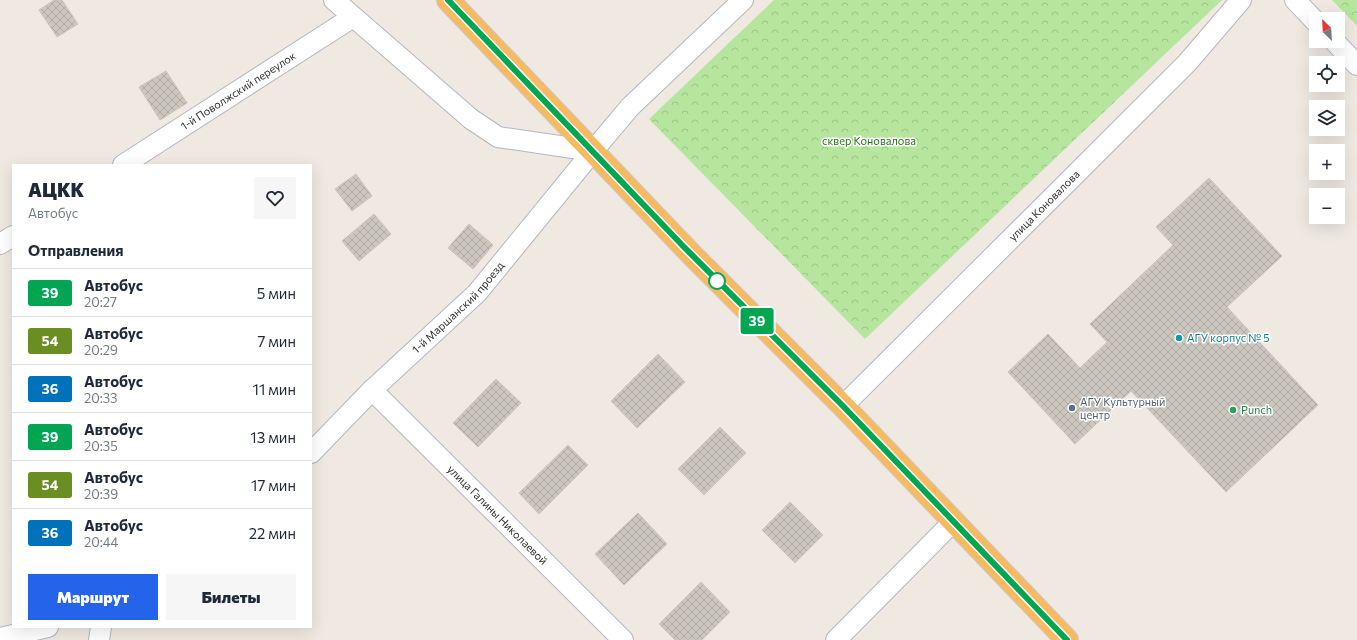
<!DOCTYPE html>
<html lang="ru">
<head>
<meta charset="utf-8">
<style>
  :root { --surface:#fff; --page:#f6f6f7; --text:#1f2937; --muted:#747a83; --line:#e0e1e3; --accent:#2563eb }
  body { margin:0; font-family:Commissioner,sans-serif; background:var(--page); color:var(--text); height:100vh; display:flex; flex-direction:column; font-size:15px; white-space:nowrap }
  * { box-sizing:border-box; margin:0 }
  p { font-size:13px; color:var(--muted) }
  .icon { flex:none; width:22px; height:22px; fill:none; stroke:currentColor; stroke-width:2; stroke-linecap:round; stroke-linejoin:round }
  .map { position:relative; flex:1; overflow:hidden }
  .details { position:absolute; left:12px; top:164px; width:300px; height:464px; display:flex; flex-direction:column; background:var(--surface); border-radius:0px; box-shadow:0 4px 16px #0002 }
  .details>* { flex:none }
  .badge { padding:0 8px; border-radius:3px; font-size:14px; line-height:26px }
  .needle { width:26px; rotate:336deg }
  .fabs { position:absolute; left:1309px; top:12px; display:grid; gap:8px }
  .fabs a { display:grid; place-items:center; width:36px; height:36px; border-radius:0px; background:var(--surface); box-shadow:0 4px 16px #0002; font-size:20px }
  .map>.badge { position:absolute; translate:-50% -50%; box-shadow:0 0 0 2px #fff }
  h2 { padding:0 16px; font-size:15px; line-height:36px }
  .round { display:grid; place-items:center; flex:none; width:42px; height:42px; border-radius:0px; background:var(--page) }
  .headline { display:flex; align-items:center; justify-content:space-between; height:68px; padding:0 16px }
  h1 { font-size:19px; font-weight:800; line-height:30px }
  .action { display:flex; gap:8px; margin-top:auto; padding:8px 16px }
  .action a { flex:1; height:46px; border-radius:0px; background:var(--accent); color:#fff; font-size:16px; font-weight:800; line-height:46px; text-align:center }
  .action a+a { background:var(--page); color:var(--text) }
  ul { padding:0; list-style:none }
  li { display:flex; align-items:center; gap:12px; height:48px; padding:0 16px; border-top:1px solid var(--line) }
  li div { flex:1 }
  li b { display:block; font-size:15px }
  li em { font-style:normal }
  li .badge { min-width:44px; font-weight:700; text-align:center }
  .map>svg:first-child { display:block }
  .park { fill:url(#park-crowns) }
  .building { fill:url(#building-cross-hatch); stroke:#cbc5ba }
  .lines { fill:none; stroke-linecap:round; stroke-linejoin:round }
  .minor-casing { stroke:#b4b7c1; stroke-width:22 }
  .trunk-casing { stroke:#c9c9c9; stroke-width:24 }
  .minor { stroke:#fff; stroke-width:20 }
  .trunk { stroke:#f8ba60; stroke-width:22 }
  .line-casing { stroke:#fff; stroke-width:9 }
  .line { stroke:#00a651; stroke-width:6 }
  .stop-dot { fill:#fff; stroke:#00a651; stroke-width:2 }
  .culture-dot { fill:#0f9aa8; stroke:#fff; stroke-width:1.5 }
  .service-dot { fill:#5c6f8a; stroke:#fff; stroke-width:1.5 }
  .leisure-dot { fill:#2e9e5b; stroke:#fff; stroke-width:1.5 }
  .labels { text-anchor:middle; stroke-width:3; stroke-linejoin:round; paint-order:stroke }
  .street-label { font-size:11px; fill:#2e2e2e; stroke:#fff }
  .park-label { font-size:11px; fill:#2c6e1b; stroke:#fff }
  .culture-label { font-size:11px; fill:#0d838f; stroke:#fff; text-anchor:start }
  .service-label { font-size:11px; fill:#4e5e75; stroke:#fff; text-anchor:start }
  .leisure-label { font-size:11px; fill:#27864d; stroke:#fff; text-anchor:start }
</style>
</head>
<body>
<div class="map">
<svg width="1357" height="640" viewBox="0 0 1357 640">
  <defs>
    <pattern id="park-crowns" width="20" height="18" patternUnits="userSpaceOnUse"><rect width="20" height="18" fill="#b6e59e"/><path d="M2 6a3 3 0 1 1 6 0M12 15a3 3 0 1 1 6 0" fill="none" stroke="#9dc588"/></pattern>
    <pattern id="building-cross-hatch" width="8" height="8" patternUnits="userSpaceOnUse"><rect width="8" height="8" fill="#cbc7bf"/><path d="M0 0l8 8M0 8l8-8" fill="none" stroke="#afaba4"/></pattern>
  </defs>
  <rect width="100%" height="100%" fill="#efe9e1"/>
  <g class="park">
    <path d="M774,0H1222L865,339L649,119Z"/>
    <path d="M1332,0H1357V26Z"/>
  </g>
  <g class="building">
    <path d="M54,0H62L78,24L57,37L39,10Z"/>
    <path d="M166,71L187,103L160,120L139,87Z"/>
    <path d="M356,174L372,196L352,211L335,189Z"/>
    <path d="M1209,178L1282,256L1227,307L1318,405L1226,492L1131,391L1075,444L1008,372L1048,334L1080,368L1107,342L1090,324L1173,245L1156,227Z"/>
    <path d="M374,214L391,234L359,261L342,241Z"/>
    <path d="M469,224L493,245L473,269L448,248Z"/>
    <path d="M658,354L685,382L637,428L611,401Z"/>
    <path d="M496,379L521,403L478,447L453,423Z"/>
    <path d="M720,427L746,453L704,495L678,469Z"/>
    <path d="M568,445L588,465L539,514L519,493Z"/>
    <path d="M790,502L823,535L795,563L762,530Z"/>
    <path d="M638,513L667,544L624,585L595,554Z"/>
    <path d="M701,582L730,612L702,640H675L659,624Z"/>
  </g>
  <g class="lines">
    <g class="minor-casing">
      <g id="minor">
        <path d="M334,0L471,119L498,137L593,151"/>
        <path d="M1295,0L1316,22"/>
        <path d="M1334,41L1357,65"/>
        <path id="s1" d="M123,165L353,17"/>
        <path d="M0,244L13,236"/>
        <path id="s2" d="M372,390L623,640"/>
        <path id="s3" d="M843,406L1187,63L1241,0"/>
        <path id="s4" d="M311,453L372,390L477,293L593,151L630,107L743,0"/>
        <path d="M0,638L48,627"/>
        <path d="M99,640L101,627"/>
        <path d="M836,640L953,522"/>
      </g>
    </g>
    <g class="trunk-casing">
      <path id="trunk" d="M448,0L692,255L843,406L1067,640"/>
    </g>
    <use href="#minor" class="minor"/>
    <use href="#trunk" class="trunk"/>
  </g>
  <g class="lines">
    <g class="line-casing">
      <path id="line" d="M448,0L683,246L843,406L1067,640"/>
    </g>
    <use href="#line" class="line"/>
  </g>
  <circle class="stop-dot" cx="717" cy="281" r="8"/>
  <circle class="culture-dot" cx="1179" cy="338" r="4"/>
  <circle class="service-dot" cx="1072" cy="408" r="4"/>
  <circle class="leisure-dot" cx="1233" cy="410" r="4"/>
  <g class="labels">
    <g class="street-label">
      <text dy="4" stroke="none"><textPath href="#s1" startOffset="137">1-й Поволжский переулок</textPath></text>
      <text dy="4" stroke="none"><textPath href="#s3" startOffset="284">улица Коновалова</textPath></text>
      <text dy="4" stroke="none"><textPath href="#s4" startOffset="207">1-й Маршанский проезд</textPath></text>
      <text dy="4" stroke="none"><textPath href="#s2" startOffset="177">улица Галины Николаевой</textPath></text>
    </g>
    <g class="park-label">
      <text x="869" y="145">сквер Коновалова</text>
    </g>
    <g class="culture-label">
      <text x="1187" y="342">АГУ корпус № 5</text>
    </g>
    <g class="service-label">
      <text x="1080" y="406">АГУ Культурный<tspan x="1080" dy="13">центр</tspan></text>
    </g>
    <g class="leisure-label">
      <text x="1241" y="414">Punch</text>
    </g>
  </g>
</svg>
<div class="fabs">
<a><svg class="needle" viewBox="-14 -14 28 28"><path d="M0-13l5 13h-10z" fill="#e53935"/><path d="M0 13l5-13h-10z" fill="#747a83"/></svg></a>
<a><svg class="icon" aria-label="locate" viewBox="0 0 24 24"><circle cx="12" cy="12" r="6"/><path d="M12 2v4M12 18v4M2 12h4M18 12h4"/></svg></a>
<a><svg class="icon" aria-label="layers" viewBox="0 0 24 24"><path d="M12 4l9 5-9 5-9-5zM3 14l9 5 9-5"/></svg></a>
<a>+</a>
<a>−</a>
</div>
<b class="badge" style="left:757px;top:321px;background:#00a651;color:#fff">39</b>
<section class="details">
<div class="headline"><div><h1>АЦКК</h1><p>Автобус</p></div><a class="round"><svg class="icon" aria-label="heart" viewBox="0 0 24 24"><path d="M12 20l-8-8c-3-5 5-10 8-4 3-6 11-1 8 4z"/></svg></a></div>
<h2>Отправления</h2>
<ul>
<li><span class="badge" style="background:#00a651;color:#fff">39</span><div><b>Автобус</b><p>20:27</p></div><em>5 мин</em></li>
<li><span class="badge" style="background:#6b8e23;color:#fff">54</span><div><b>Автобус</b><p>20:29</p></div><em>7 мин</em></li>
<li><span class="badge" style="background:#0072bc;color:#fff">36</span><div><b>Автобус</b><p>20:33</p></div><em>11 мин</em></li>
<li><span class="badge" style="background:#00a651;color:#fff">39</span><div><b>Автобус</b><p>20:35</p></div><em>13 мин</em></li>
<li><span class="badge" style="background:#6b8e23;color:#fff">54</span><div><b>Автобус</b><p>20:39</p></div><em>17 мин</em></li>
<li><span class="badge" style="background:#0072bc;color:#fff">36</span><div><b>Автобус</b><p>20:44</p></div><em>22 мин</em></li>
</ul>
<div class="action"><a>Маршрут</a><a>Билеты</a></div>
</section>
</div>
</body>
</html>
